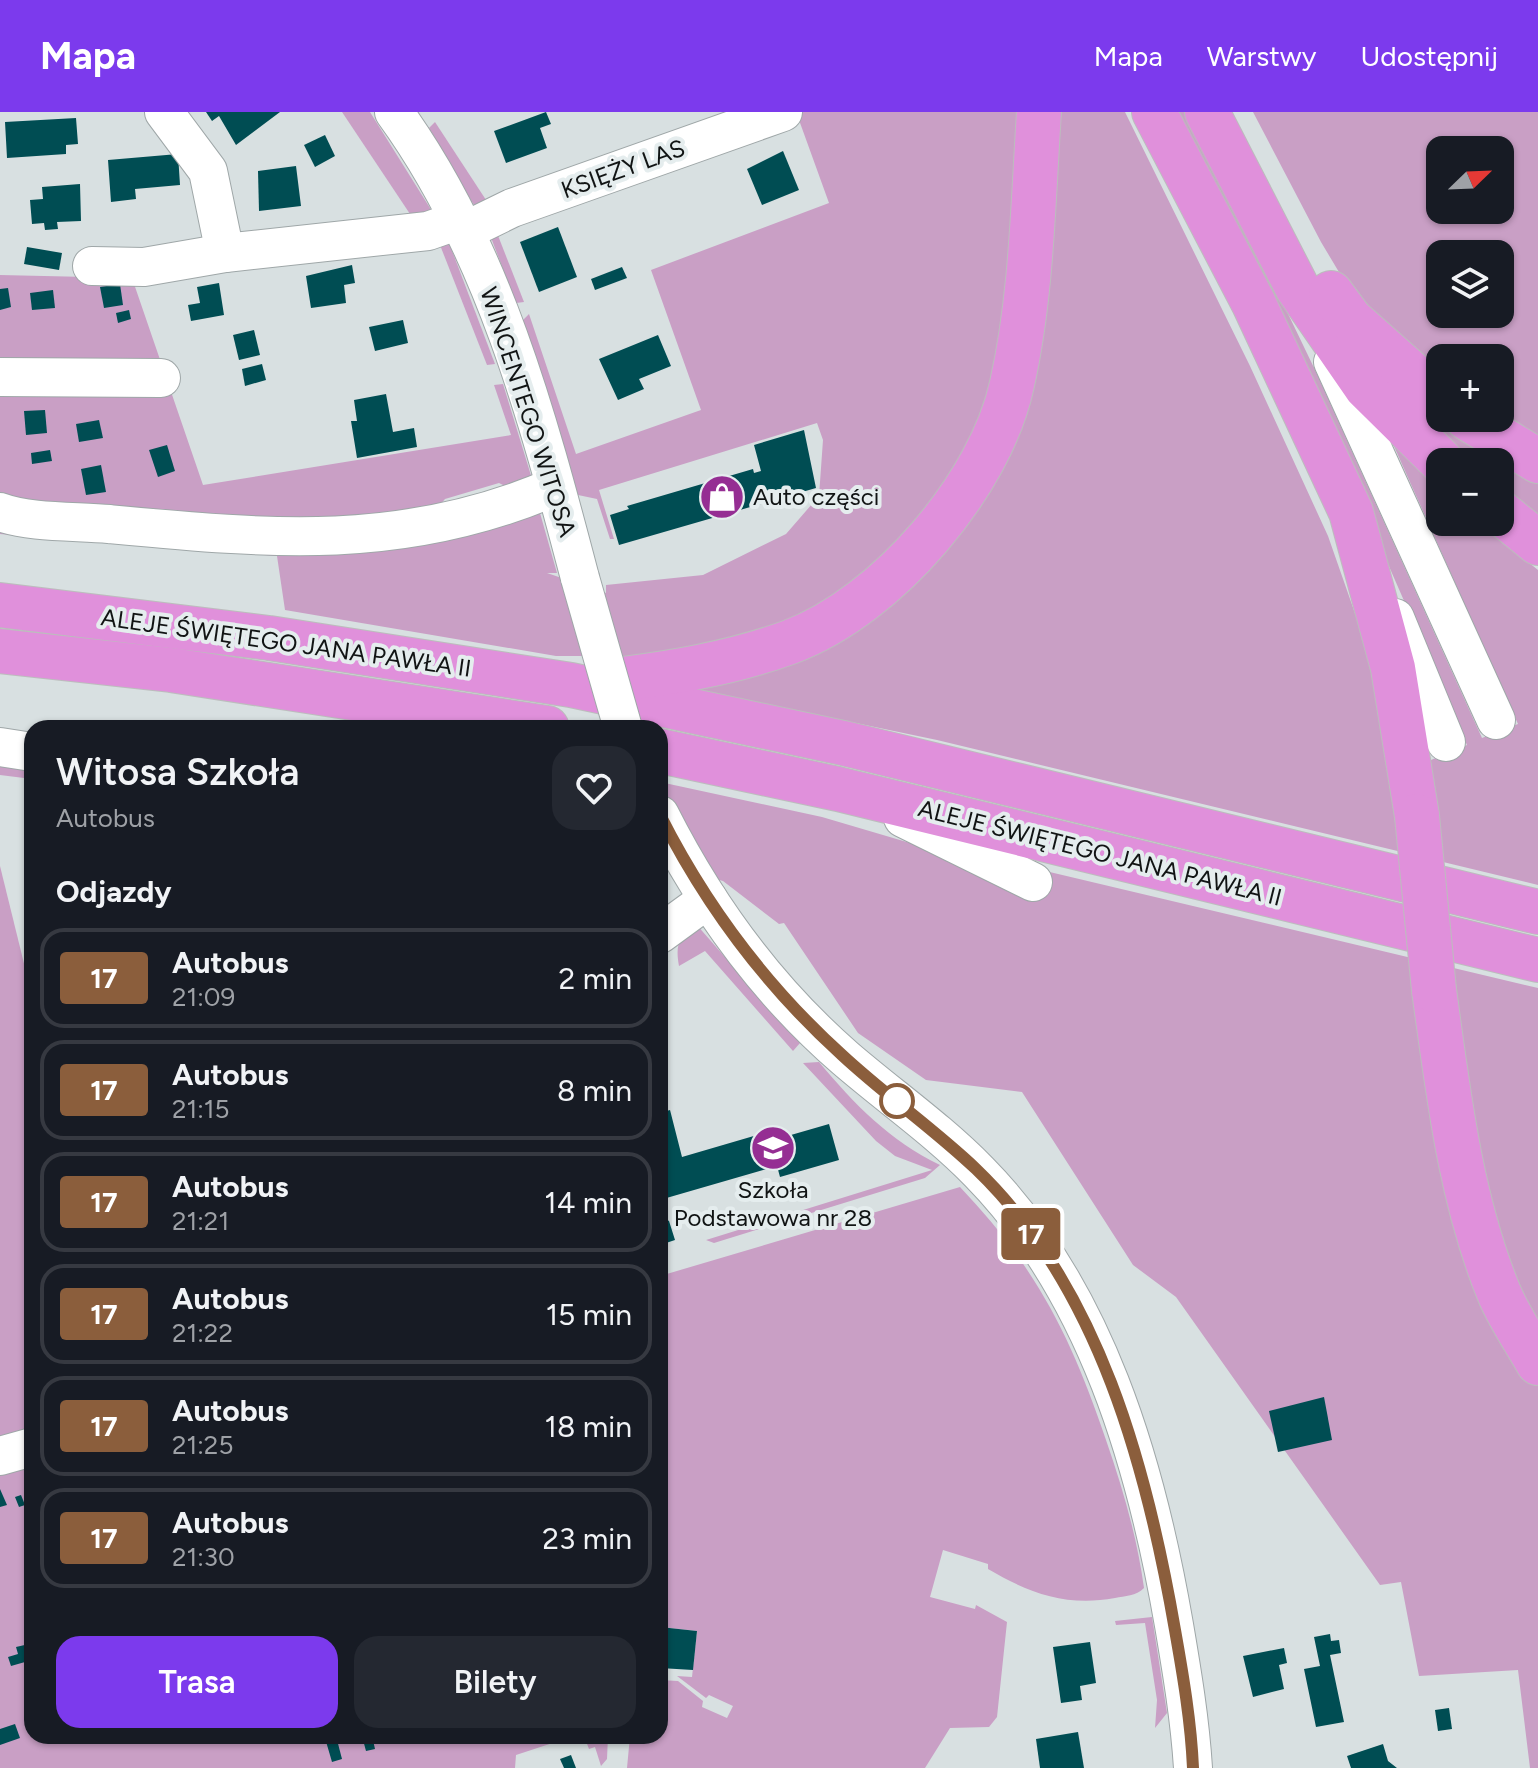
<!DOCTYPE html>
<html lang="pl">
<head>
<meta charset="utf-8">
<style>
  :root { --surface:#171b24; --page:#242831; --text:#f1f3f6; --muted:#9ea1a6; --line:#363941; --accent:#7c3aed }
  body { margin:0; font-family:Figtree,sans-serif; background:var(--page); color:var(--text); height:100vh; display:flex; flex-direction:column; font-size:30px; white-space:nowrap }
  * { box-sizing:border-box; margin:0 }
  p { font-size:26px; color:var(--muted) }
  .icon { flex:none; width:44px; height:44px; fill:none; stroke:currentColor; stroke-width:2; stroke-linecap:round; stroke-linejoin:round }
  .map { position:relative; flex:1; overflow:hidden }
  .sheet { position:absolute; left:24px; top:608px; width:644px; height:1024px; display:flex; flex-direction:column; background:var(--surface); border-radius:24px; box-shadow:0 2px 6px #0004 }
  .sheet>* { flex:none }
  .badge { padding:0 16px; border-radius:6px; font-size:28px; line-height:52px }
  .needle { width:52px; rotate:67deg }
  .tools { position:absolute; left:1426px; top:24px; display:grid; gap:16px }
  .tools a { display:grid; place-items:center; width:88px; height:88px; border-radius:16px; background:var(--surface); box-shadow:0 2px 6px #0004; font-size:40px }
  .map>.badge { position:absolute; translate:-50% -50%; box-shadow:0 0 0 4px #fff }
  h2 { padding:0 32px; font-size:30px; line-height:72px }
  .round { display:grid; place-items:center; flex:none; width:84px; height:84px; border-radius:24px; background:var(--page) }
  .overview { display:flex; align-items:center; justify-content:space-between; height:136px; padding:0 32px }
  h1 { font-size:38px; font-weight:600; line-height:60px }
  .cta { display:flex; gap:16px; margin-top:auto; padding:16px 32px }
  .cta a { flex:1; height:92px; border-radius:24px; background:var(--accent); color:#fff; font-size:32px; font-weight:600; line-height:92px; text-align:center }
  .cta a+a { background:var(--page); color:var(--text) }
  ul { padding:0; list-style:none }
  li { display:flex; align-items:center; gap:24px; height:100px; margin:0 16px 12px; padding:0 16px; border:4px solid var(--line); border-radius:24px }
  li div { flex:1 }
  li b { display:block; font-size:30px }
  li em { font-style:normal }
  li .badge { min-width:88px; font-weight:700; text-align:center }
  header { display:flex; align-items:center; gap:48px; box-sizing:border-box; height:112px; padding:0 40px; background:var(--accent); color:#fff }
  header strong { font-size:38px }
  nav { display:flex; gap:44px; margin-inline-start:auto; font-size:28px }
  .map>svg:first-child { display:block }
  .green { fill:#c99fc5; fill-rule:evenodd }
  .building { fill:#004d53 }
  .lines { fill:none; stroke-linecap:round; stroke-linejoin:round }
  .minor-casing { stroke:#9fa7a8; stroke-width:40 }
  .highway-casing { stroke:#bcbdbd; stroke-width:46 }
  .minor { stroke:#fff; stroke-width:38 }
  .highway { stroke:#e090db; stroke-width:44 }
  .minor-bridge-casing { stroke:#9fa7a8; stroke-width:40; stroke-linecap:butt }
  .highway-bridge-casing { stroke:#bcbdbd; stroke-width:46; stroke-linecap:butt }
  .minor-bridge { stroke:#fff; stroke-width:38 }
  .highway-bridge { stroke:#e090db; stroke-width:44 }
  .line-casing { stroke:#fff; stroke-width:18 }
  .line { stroke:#8b5e3c; stroke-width:12 }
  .stop-dot { fill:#fff; stroke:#8b5e3c; stroke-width:4 }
  .labels { text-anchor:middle; stroke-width:8; stroke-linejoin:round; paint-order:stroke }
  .street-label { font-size:24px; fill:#111414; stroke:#e5edee }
  .poi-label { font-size:24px; fill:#111414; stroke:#e5edee; text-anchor:start }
</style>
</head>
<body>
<header>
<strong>Mapa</strong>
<nav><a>Mapa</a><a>Warstwy</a><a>Udostępnij</a></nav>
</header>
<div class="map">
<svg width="1538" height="1656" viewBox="0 0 1538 1656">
  <rect width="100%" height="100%" fill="#d8e0e1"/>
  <g class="green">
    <path d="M342,0H370L435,104L412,105Z"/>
    <path d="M801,0H1025L1001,257L949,371L880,449L809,501L731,531L628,544H556L285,498L277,444L0,422V406L171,423L538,394L557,461H547L606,481V473L703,463L786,422L819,384L823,328L817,311L599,378L614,427H610L597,387L578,383L522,209L529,202L576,342L701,298L651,158L829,91L799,8Z"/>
    <path d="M1053,0H1125L1250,254L1328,424L1364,527L1431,648L1467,633L1312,278L1173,0H1191L1316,260L1482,626L1518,612L1393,332L1440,376V410H1478L1538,458V773L937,628L678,574L732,564L977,386Z"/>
    <path d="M1253,0H1538V337L1500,306V246H1440V275L1364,202L1321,130ZM1440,38H1500V98H1440ZM1440,142H1500V202H1440Z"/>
    <path d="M435,10L488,91L477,97L472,90L429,16Z"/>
    <path d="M497,121L524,190L516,191L490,123Z"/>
    <path d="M448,128L495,252L487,253L440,133Z"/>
    <path d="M0,163L132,166L203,373L511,323L494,273L503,272L533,370L515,379L499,371L445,387L427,408L388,415L0,394Z"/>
    <path d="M1429,305L1538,368V410L1500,378V350H1473Z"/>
    <path d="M0,654L32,659V667L0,663Z"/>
    <path d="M660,670L822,705L927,736L1037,757L1538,876V1656H1530L1518,1558L1419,1564L1401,1470L1380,1473L1176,1185L1133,1153L1022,980L926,968L858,921L784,811L779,812L723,769L660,752Z"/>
    <path d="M0,754L32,884V1327L0,1336Z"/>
    <path d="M696,812L800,931L793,939L705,839L679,854C675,832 679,825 696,812Z"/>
    <path d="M819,950C855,993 889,1028 940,1053L925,1066L714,1131L706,1128L932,1058L895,1044L876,1029L803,951Z"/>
    <path d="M960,1075C1036,1155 1071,1224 1106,1328C1123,1377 1137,1425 1144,1476C1136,1484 1125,1484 1115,1486C1066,1495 1029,1481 988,1457V1452L943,1438L930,1485L975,1497L976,1493L1007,1510L997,1605L989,1615L950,1616L925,1656H627L630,1624H660V1568L678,1569L703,1589L702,1595L727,1606L733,1594L709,1583L706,1586L677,1564L692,1565L697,1519L660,1515V1164Z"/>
    <path d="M32,1346V1624H574L516,1643L515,1656H0V1355Z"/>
    <path d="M1152,1505L1167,1601L1155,1616L1157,1588L1145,1511L1116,1513L1115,1509Z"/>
    <path d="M584,1624H608L607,1647L601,1654L595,1635L589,1637Z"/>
  </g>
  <g class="building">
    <path d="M206,0H280L236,33L219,4L212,9Z"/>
    <path d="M546,0L551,12L540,16L547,36L506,51L494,19Z"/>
    <path d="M76,6L78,32L66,33V42L7,46L5,10Z"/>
    <path d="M325,23L335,44L315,55L304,33Z"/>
    <path d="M783,39L799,78L762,93L747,57Z"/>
    <path d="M178,42L180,73L135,77L136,87L111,90L108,48Z"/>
    <path d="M296,54L301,94L259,99L258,59Z"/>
    <path d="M80,72L81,109L57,110L58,117L45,118L44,111L32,112L30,88L43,87L42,75Z"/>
    <path d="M558,115L577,165L539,180L520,130Z"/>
    <path d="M27,135L62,141L59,158L24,152Z"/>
    <path d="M352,153L355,171L344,173L346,191L311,196L306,164Z"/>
    <path d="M622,155L627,166L595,178L591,167Z"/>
    <path d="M219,171L224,203L191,209L188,193L200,191L197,175Z"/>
    <path d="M120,172L123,193L104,196L100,175Z"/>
    <path d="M8,176L11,195L0,198V177Z"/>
    <path d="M53,178L55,196L32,198L30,181Z"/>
    <path d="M129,198L131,207L118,211L116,201Z"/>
    <path d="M403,208L408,231L375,239L369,215Z"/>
    <path d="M254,218L260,243L239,248L233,223Z"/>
    <path d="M658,223L671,254L639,267L644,277L618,288L599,247Z"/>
    <path d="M262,252L266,268L245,274L242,257Z"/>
    <path d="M386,282L393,320L414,316L417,335L357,346L351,309H357L354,288Z"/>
    <path d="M45,298L47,321L26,323L24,299Z"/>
    <path d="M99,308L103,326L79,330L76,312Z"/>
    <path d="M804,318L816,376L619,433L610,403L629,397L627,394L753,357L754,361L761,359L754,333Z"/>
    <path d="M167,333L175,359L158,365L149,338Z"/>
    <path d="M50,338L52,349L32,352L31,341Z"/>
    <path d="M101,353L106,380L86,383L81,357Z"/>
    <path d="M670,998L682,1045L781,1016L784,1025L829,1012L839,1048L780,1065L777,1054L663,1087L665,1095L661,1104L669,1109L675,1128L660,1133V1001Z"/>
    <path d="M1324,1285L1332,1328L1278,1340L1269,1299Z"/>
    <path d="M0,1377L7,1393L0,1395Z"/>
    <path d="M21,1383L25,1393L19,1395L15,1385Z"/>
    <path d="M660,1515L697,1519L693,1558L660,1556Z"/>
    <path d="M1330,1522L1331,1529L1339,1528L1341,1541L1330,1543L1344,1610L1316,1615L1304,1557L1320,1554L1314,1525Z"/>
    <path d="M1090,1530L1096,1571L1080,1574L1082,1588L1061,1591L1053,1535Z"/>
    <path d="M29,1532L32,1548L11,1554L8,1545L18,1542L16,1535Z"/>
    <path d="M1284,1536L1287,1551L1279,1553L1284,1577L1253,1585L1243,1544Z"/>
    <path d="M1449,1596L1452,1617L1438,1619L1435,1598Z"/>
    <path d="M15,1612L20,1626L0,1633V1617Z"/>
    <path d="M1078,1620L1084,1656H1040L1036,1627Z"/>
    <path d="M336,1624L342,1647L332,1650L325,1626Z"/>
    <path d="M362,1624H372L375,1637L366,1639Z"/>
    <path d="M1383,1632L1388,1649L1397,1656H1351L1347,1644Z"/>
    <path d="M571,1643L576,1656H564L560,1647Z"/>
  </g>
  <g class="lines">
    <g class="minor-casing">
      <g id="minor">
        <path d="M164,0L208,59L225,141L428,119L459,108"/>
        <path d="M394,0C493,136 538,306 580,466"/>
        <path d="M465,119L512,96L783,0"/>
        <path d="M92,154L144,155L225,141"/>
        <path d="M1333,250L1496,608"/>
        <path d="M0,265L161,266"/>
        <path d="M0,400C29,411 78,409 109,412C269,427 402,440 554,375"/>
        <path d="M1395,506L1446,630"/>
        <path d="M0,635L32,640"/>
        <path d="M660,703C706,794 768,879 845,946C889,984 938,1018 979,1060C1096,1179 1146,1351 1174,1513C1182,1560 1190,1608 1193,1656"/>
        <path d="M903,706L1033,770"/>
        <path d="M660,822L708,787"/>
        <path d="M0,1344L32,1335"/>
      </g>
    </g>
    <g class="highway-casing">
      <g id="highway">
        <path d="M1154,0L1254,192L1351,400L1393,556L1417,704"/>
        <path d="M1207,0L1297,175L1366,275L1442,350"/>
        <path d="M1331,181L1351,208L1440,287"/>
        <path d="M1467,306L1538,349"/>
        <path d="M1500,400L1538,431"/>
        <path d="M0,493L269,526L571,573L843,631L1538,800"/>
        <path d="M0,539L171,558L547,616"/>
        <path d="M607,569C670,561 730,552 790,530C887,494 991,372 1012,272C1032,183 1033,90 1039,0"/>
        <path d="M660,639L838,677L1538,848"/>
        <path d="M1434,878C1448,979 1460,1086 1499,1181C1509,1205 1525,1228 1538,1251"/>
      </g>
    </g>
    <use href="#minor" class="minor"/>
    <use href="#highway" class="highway"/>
    <g class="minor-bridge-casing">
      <path id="minor-bridge" d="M580,466L623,616"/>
    </g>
    <g class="highway-bridge-casing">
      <path id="highway-bridge" d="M1417,704L1434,878"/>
    </g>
    <use href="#minor-bridge" class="minor-bridge"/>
    <use href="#highway-bridge" class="highway-bridge"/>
  </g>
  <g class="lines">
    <g class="line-casing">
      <path id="line" d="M660,703C706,794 767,875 842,943C885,983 934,1017 976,1057C1099,1175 1147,1356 1175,1518C1183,1563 1191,1610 1193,1656"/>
    </g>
    <use href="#line" class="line"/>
  </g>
  <defs>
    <g id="shop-disc" transform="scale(2.3)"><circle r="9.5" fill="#952e93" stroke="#e5edee"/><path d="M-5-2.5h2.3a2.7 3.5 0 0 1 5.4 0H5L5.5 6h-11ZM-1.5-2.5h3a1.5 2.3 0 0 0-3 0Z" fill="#fff"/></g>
    <g id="school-disc" transform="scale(2.3)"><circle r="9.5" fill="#952e93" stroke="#e5edee"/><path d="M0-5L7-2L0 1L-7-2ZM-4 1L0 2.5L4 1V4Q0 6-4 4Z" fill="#fff"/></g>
  </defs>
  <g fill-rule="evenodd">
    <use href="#shop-disc" x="722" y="385"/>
    <use href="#school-disc" x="773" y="1036"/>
  </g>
  <circle class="stop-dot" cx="897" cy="989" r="16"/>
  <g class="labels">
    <g class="street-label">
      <text transform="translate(623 57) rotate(-20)" y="8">KSIĘŻY LAS</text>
      <text transform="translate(528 300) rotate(72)" y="8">WINCENTEGO WITOSA</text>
      <text transform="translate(286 531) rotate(8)" y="8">ALEJE ŚWIĘTEGO JANA PAWŁA II</text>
      <text transform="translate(1100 741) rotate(14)" y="8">ALEJE ŚWIĘTEGO JANA PAWŁA II</text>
    </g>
    <g class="poi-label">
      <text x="753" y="393">Auto części</text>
      <text x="773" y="1086" text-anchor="middle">Szkoła<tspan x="773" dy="28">Podstawowa nr 28</tspan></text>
    </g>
  </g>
</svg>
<div class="tools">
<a><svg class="needle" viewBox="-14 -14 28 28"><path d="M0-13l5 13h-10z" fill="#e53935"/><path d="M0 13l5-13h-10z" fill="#9ea1a6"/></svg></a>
<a><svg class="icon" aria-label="layers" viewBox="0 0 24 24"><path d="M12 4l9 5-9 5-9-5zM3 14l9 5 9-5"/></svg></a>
<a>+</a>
<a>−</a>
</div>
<b class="badge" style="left:1031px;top:1122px;background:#8b5e3c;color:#fff">17</b>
<section class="sheet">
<div class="overview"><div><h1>Witosa Szkoła</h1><p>Autobus</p></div><a class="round"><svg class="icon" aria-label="heart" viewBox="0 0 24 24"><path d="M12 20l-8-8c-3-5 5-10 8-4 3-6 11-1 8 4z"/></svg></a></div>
<h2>Odjazdy</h2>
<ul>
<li><span class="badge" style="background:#8b5e3c;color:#fff">17</span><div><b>Autobus</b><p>21:09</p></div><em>2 min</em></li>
<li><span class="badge" style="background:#8b5e3c;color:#fff">17</span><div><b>Autobus</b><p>21:15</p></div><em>8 min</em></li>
<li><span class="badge" style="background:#8b5e3c;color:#fff">17</span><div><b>Autobus</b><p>21:21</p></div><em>14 min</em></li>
<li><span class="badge" style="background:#8b5e3c;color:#fff">17</span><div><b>Autobus</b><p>21:22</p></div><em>15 min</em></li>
<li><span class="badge" style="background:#8b5e3c;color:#fff">17</span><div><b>Autobus</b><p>21:25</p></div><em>18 min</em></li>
<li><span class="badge" style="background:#8b5e3c;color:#fff">17</span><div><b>Autobus</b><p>21:30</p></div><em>23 min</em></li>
</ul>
<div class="cta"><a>Trasa</a><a>Bilety</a></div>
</section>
</div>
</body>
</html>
